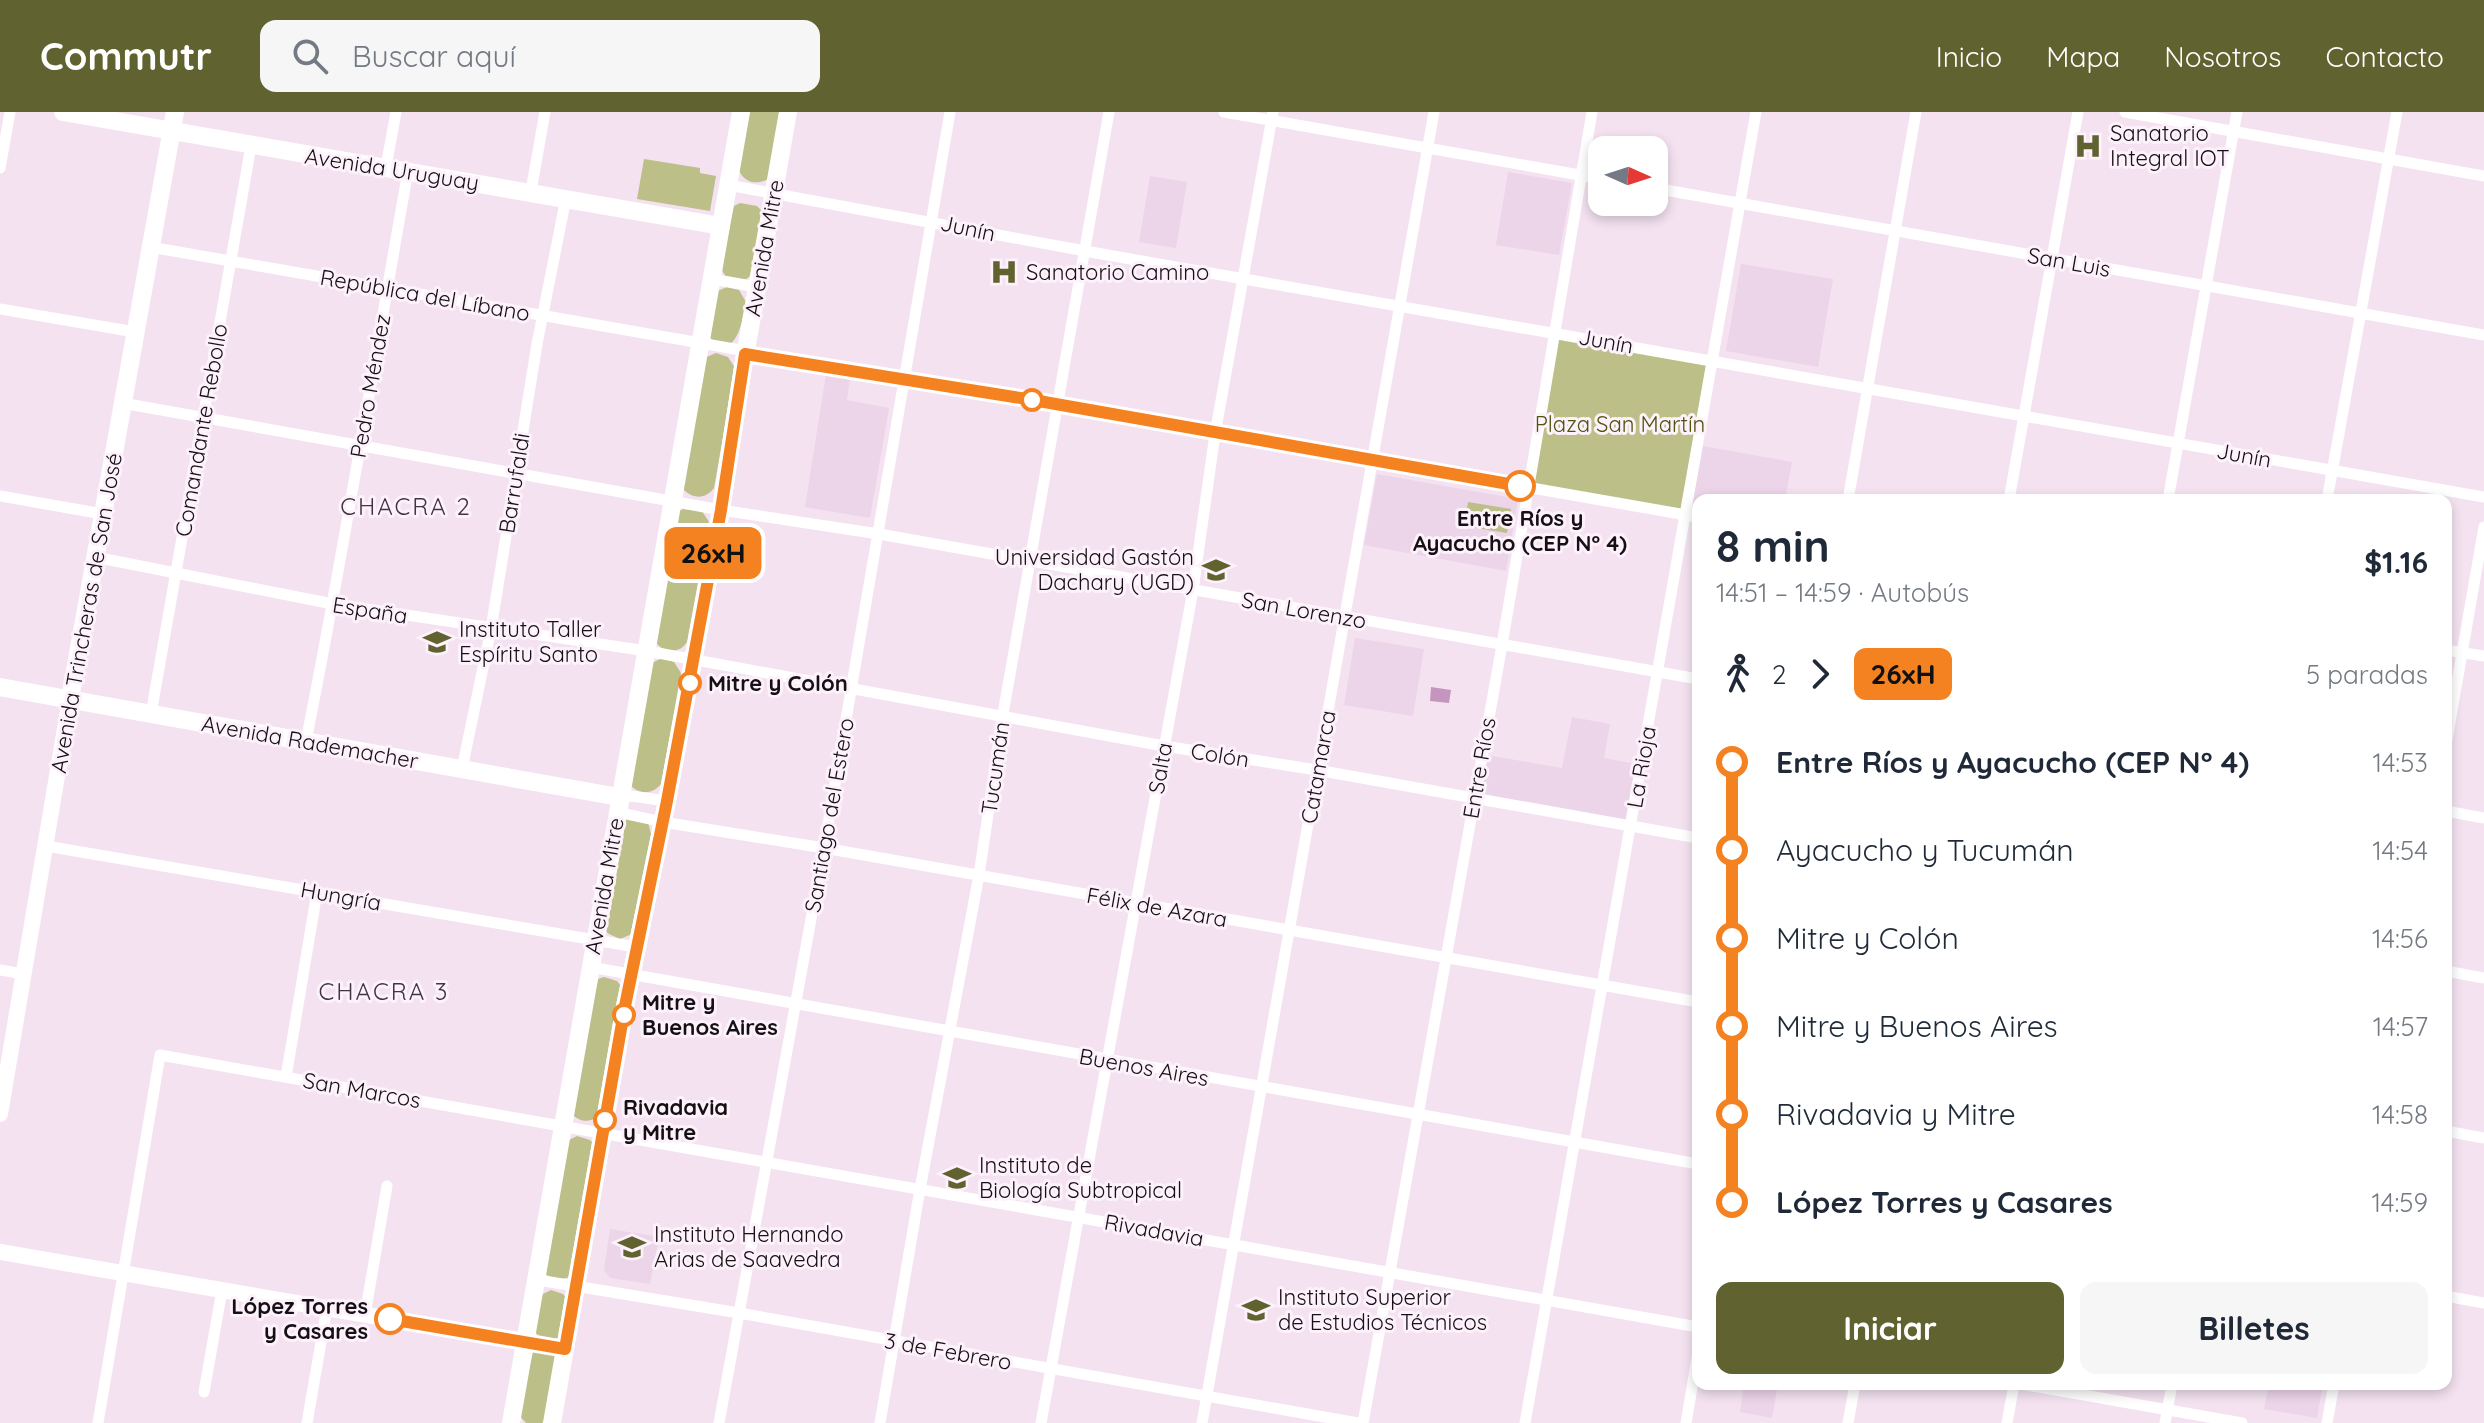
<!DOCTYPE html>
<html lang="es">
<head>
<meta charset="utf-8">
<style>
  :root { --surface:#fff; --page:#f6f6f7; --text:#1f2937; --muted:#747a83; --accent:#60622f }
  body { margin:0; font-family:Quicksand,sans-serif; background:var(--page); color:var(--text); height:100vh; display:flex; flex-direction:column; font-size:30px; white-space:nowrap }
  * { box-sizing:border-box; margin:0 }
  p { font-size:26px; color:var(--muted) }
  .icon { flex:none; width:44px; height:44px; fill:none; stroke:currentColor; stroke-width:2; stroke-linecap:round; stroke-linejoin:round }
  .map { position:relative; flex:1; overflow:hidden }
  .sheet { position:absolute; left:1692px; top:382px; width:760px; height:896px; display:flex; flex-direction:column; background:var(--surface); border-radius:16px; box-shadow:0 4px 12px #0003 }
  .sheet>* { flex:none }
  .badge { padding:0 16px; border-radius:12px; font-size:28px; line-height:52px }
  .needle { width:52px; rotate:93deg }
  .buttons { position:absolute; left:1588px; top:24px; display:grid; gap:16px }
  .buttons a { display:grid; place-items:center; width:80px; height:80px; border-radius:16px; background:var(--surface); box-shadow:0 4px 12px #0003; font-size:40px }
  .map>.badge { position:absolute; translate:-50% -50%; box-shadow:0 0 0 4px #fff }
  .legs { display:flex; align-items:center; gap:12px; height:88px; padding:0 24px; font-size:26px }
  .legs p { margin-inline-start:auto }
  .head { display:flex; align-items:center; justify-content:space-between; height:136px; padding:0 24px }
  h1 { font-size:44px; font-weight:700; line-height:60px }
  .cta { display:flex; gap:16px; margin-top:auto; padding:16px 24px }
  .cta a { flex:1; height:92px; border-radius:16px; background:var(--accent); color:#fff; font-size:32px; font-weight:700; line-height:92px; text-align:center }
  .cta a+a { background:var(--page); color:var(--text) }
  ul { padding:0 24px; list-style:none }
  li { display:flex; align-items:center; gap:28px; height:88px; font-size:30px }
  li i { display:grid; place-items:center; width:12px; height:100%; margin:0 10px; background:currentColor }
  li i::after { content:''; width:20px; height:20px; margin:-10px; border:6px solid; border-radius:50%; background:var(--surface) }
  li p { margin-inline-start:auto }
  li:first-child i { background:linear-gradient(#0000 50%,currentColor 0) }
  li:last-child i { background:linear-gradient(currentColor 50%,#0000 0) }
  header { display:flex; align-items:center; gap:48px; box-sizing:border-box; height:112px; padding:0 40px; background:var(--accent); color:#fff }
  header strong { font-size:38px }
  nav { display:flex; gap:44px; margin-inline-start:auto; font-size:28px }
  .search { width:560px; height:72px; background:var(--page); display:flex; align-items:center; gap:20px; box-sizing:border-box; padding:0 28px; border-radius:16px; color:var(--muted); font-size:30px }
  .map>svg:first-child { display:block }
  .built { fill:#ecd4e9 }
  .green { fill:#bcbf87 }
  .water { fill:#c496be }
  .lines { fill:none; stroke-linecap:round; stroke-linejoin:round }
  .minor { stroke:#fff; stroke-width:11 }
  .secondary { stroke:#fff; stroke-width:16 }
  .primary { stroke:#fff; stroke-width:18 }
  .line-1-casing { stroke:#fff; stroke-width:18 }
  .line-1 { stroke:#f58220; stroke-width:12 }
  .stop-1-dot { fill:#fff; stroke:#f58220; stroke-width:4 }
  .labels { text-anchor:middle; stroke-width:6; stroke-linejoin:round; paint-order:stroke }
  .poi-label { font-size:22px; fill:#161015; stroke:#fdf2fb; text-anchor:start }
  .street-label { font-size:22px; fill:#161015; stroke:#fdf2fb }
  .park-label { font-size:22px; fill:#51520e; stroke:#fdf2fb }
  .stop-label { font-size:22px; font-weight:bold; fill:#161015; stroke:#fdf2fb; text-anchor:start }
  .neighbourhood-label { font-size:24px; letter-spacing:2px; fill:#423440; stroke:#fdf2fb }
</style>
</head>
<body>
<header>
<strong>Commutr</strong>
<div class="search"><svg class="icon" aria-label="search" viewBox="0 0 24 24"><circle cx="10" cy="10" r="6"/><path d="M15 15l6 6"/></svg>Buscar aquí</div>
<nav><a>Inicio</a><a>Mapa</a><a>Nosotros</a><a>Contacto</a></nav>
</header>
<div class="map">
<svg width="2484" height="1311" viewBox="0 0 2484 1311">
  <rect width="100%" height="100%" fill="#f4e2f1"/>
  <g class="built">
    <path d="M1508,60L1572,71L1559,143L1496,133Z"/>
    <path d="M1150,64L1187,70L1176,136L1139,130Z"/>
    <path d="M1741,152L1833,167L1818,255L1726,239Z"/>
    <path d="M826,262L850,266L847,288L889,296L870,406L805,395Z"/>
    <path d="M1703,334L1792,350L1785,388H1698V394L1692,393Z"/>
    <path d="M1377,362L1518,387L1506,459L1364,433Z"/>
    <path d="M1355,526L1424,537L1413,604L1344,593Z"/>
    <path d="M1572,605L1610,612L1604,646L1636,652L1625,714L1478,688L1486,643L1562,656Z"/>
    <path d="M610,1117L659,1125L650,1172L610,1166L604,1158Z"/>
    <path d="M1744,1272H1778L1772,1306L1740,1300Z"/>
    <path d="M2269,1272H2323L2317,1306L2264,1297Z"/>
  </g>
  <g class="green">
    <path d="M747,0H782L768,67C755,74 743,70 738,56Z"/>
    <path d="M644,47L700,56V61L716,64L710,99L637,87Z"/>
    <path d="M740,91L757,94L763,100L750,164L745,168L726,165L720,155L734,94Z"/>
    <path d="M727,175L739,178L746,190C742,209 737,252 708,224L715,180Z"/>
    <path d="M1557,223L1710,251L1683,401L1530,373Z"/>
    <path d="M716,241L728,245L735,256L714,376C705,388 692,387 682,376L704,246Z"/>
    <path d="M1468,390L1511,397L1507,421L1464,414Z"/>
    <path d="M683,397L702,399L709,410L687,530C679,542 665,541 656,531L677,400Z"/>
    <path d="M662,546L674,550L681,561L661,672C652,683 639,683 629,672L650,552Z"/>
    <path d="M626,706L648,710L652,726L632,822L620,827L609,822L604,818Z"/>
    <path d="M604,865L617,869L621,874L598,1005C588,1011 579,1010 571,1001L598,867Z"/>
    <path d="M577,1024L590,1028L594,1033L571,1164C563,1169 550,1167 543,1160L565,1030Z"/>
    <path d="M551,1178L563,1182L567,1187L562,1224C551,1230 542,1229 534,1219L539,1184Z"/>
    <path d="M537,1238L552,1241L556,1245L546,1308L542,1311H526L518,1302L533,1240Z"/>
  </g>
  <path class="water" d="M1431,575L1451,578L1449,591L1430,589Z"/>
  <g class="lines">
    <g class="minor">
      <path d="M1224,0L1602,67"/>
      <path d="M2125,0L2484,64"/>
      <path d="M386,55L396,0"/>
      <path d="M0,56L10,0"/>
      <path d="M728,73L1085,139L2484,385"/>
      <path d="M1654,76L2484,223"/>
      <path d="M531,79L545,0"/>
      <path d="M150,135C666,226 1182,316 1698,405"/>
      <path d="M712,167L757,175"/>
      <path d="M0,197L135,220"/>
      <path d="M122,291L721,398L879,422L1698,567"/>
      <path d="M0,384L103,402"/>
      <path d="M1848,388L1916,0"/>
      <path d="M2009,388L2078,0"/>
      <path d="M2168,388L2237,0"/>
      <path d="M2327,388L2397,0"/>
      <path d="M95,445L333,492L647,539L1164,634L1317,658L1698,726"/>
      <path d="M2446,538L2484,544"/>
      <path d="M151,602L251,34"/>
      <path d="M306,629C344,440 374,249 408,59"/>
      <path d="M2446,633L2484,415"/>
      <path d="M462,657L491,517L537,232L566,86"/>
      <path d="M619,685L631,684L667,689"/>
      <path d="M2446,699L2484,706"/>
      <path d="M617,700L663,710L824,736L1698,890"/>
      <path d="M46,734L636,835"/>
      <path d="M590,855L1698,1052"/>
      <path d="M0,858L24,862"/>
      <path d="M2446,859L2484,866"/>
      <path d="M286,965L317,780"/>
      <path d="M2446,1019L2484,1026"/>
      <path d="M538,1168L739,1201L1358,1311"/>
      <path d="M2446,1184L2484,1191"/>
      <path d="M365,1203L387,1074"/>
      <path d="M2021,1272L2242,1311"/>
      <path d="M204,1280L222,1178"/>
      <path d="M98,1311L160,943L1698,1215"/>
      <path d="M307,1311L327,1196"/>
      <path d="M719,1311L824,736L950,0"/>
      <path d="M880,1311L920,1077L979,763L1003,602L1109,0"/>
      <path d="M1041,1311L1193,478L1215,322L1273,0"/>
      <path d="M1202,1311L1434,0"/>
      <path d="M1363,1311L1502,533L1592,0"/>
      <path d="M1525,1311L1756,0"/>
      <path d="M1686,1311L1698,1240"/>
      <path d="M1848,1311L1855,1272"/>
      <path d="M2007,1311L2014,1272"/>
      <path d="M2165,1311L2172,1272"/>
      <path d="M2327,1311L2334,1272"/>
    </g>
    <g class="secondary">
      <path d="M0,1002L70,587"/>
      <path d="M0,1140L565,1237"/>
    </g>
    <g class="primary">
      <path d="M63,0L721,114"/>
      <path d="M0,575L619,685"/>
      <path d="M70,587L175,0"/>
      <path d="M511,1311L741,0"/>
      <path d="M552,1311L625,894L667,689L719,410L743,255L788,0"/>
    </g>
  </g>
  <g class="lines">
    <g class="line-1-casing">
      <path id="line-1" d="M390,1207L565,1237L625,894L667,689L721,398L745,242L1033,288L1520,374"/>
    </g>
    <use href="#line-1" class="line-1"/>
  </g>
  <defs>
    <g id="hospital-bare" transform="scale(2.16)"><path d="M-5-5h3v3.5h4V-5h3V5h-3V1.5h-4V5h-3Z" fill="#60622f" stroke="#fdf2fb" stroke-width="2.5" paint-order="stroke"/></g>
    <g id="university-bare" transform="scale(2.16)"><path d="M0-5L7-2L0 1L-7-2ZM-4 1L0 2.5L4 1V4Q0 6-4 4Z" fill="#60622f" stroke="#fdf2fb" stroke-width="2.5" paint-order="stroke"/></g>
  </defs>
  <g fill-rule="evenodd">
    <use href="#hospital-bare" x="2088" y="34"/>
    <use href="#hospital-bare" x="1004" y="160"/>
    <use href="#university-bare" x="1216" y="458"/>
    <use href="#university-bare" x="437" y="530"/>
    <use href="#university-bare" x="957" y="1066"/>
    <use href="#university-bare" x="632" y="1135"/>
    <use href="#university-bare" x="1256" y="1198"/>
  </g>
  <g class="stop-1-dot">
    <circle cx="1032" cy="288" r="10"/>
    <circle cx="1520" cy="374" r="14"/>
    <circle cx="690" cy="571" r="10"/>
    <circle cx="624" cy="903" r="10"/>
    <circle cx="605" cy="1008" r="10"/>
    <circle cx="390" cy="1207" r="14"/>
  </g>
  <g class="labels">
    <g class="poi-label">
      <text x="2110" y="29">Sanatorio<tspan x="2110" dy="25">Integral IOT</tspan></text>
      <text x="1026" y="168">Sanatorio Camino</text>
      <text x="1194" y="453" text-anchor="end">Universidad Gastón<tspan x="1194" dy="25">Dachary (UGD)</tspan></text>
      <text x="459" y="525">Instituto Taller<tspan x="459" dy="25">Espíritu Santo</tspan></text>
      <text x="979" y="1061">Instituto de<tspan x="979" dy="25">Biología Subtropical</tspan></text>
      <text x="654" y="1130">Instituto Hernando<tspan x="654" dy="25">Arias de Saavedra</tspan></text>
      <text x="1278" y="1193">Instituto Superior<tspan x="1278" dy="25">de Estudios Técnicos</tspan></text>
    </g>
    <g class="street-label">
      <text transform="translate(392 57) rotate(9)" y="8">Avenida Uruguay</text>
      <text transform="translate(968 116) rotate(12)" y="8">Junín</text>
      <text transform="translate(764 136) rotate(-80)" y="8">Avenida Mitre</text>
      <text transform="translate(2069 150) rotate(10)" y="8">San Luis</text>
      <text transform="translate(425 183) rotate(10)" y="8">República del Líbano</text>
      <text transform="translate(1606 229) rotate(10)" y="8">Junín</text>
      <text transform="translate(370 274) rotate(-80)" y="8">Pedro Méndez</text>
      <text transform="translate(201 318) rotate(-80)" y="8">Comandante Rebollo</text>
      <text transform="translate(2244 343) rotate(10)" y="8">Junín</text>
      <text transform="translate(514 371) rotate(-81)" y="8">Barrufaldi</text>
      <text transform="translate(370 498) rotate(9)" y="8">España</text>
      <text transform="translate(1304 498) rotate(10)" y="8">San Lorenzo</text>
      <text transform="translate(86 501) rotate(-80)" y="8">Avenida Trincheras de San José</text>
      <text transform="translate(310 630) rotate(10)" y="8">Avenida Rademacher</text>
      <text transform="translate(1220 643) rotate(9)" y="8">Colón</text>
      <text transform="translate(1318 655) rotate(-80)" y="8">Catamarca</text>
      <text transform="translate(1641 655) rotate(-80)" y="8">La Rioja</text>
      <text transform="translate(995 656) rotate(-82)" y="8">Tucumán</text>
      <text transform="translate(1160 656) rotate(-80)" y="8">Salta</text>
      <text transform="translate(1479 656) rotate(-80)" y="8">Entre Ríos</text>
      <text transform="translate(829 703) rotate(-80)" y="8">Santiago del Estero</text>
      <text transform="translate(604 774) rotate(-80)" y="8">Avenida Mitre</text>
      <text transform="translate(341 784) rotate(10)" y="8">Hungría</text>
      <text transform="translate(1157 795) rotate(10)" y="8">Félix de Azara</text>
      <text transform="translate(1144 955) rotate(10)" y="8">Buenos Aires</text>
      <text transform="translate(362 978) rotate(10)" y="8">San Marcos</text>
      <text transform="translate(1154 1118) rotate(10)" y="8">Rivadavia</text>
      <text transform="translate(948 1239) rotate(10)" y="8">3 de Febrero</text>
    </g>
    <g class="park-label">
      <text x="1620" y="320">Plaza San Martín</text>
    </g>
    <g class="stop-label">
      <text x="1520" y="414" text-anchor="middle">Entre Ríos y<tspan x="1520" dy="25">Ayacucho (CEP N° 4)</tspan></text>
      <text x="708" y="579">Mitre y Colón</text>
      <text x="642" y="898">Mitre y<tspan x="642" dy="25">Buenos Aires</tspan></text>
      <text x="623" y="1003">Rivadavia<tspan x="623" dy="25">y Mitre</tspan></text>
      <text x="368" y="1202" text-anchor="end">López Torres<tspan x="368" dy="25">y Casares</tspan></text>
    </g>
    <g class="neighbourhood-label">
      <text x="406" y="403">CHACRA 2</text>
      <text x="384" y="888">CHACRA 3</text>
    </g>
  </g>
</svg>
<div class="buttons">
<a><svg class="needle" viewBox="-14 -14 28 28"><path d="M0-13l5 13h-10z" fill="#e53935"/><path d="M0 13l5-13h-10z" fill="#747a83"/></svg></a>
</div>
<b class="badge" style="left:713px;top:441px;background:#f58220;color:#111">26xH</b>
<section class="sheet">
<div class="head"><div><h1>8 min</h1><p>14:51 – 14:59 · Autobús</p></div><b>$1.16</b></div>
<div class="legs"><svg class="icon" aria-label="walk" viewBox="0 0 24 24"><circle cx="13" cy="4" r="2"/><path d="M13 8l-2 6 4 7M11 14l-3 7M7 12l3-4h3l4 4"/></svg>2<svg class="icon" aria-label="forward" viewBox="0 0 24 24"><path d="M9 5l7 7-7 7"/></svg><b class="badge" style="background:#f58220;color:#111">26xH</b><p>5 paradas</p></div>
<ul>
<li><i style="color:#f58220"></i><b>Entre Ríos y Ayacucho (CEP N° 4)</b><p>14:53</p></li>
<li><i style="color:#f58220"></i><span>Ayacucho y Tucumán</span><p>14:54</p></li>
<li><i style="color:#f58220"></i><span>Mitre y Colón</span><p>14:56</p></li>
<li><i style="color:#f58220"></i><span>Mitre y Buenos Aires</span><p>14:57</p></li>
<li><i style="color:#f58220"></i><span>Rivadavia y Mitre</span><p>14:58</p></li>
<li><i style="color:#f58220"></i><b>López Torres y Casares</b><p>14:59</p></li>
</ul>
<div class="cta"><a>Iniciar</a><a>Billetes</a></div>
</section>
</div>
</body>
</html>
